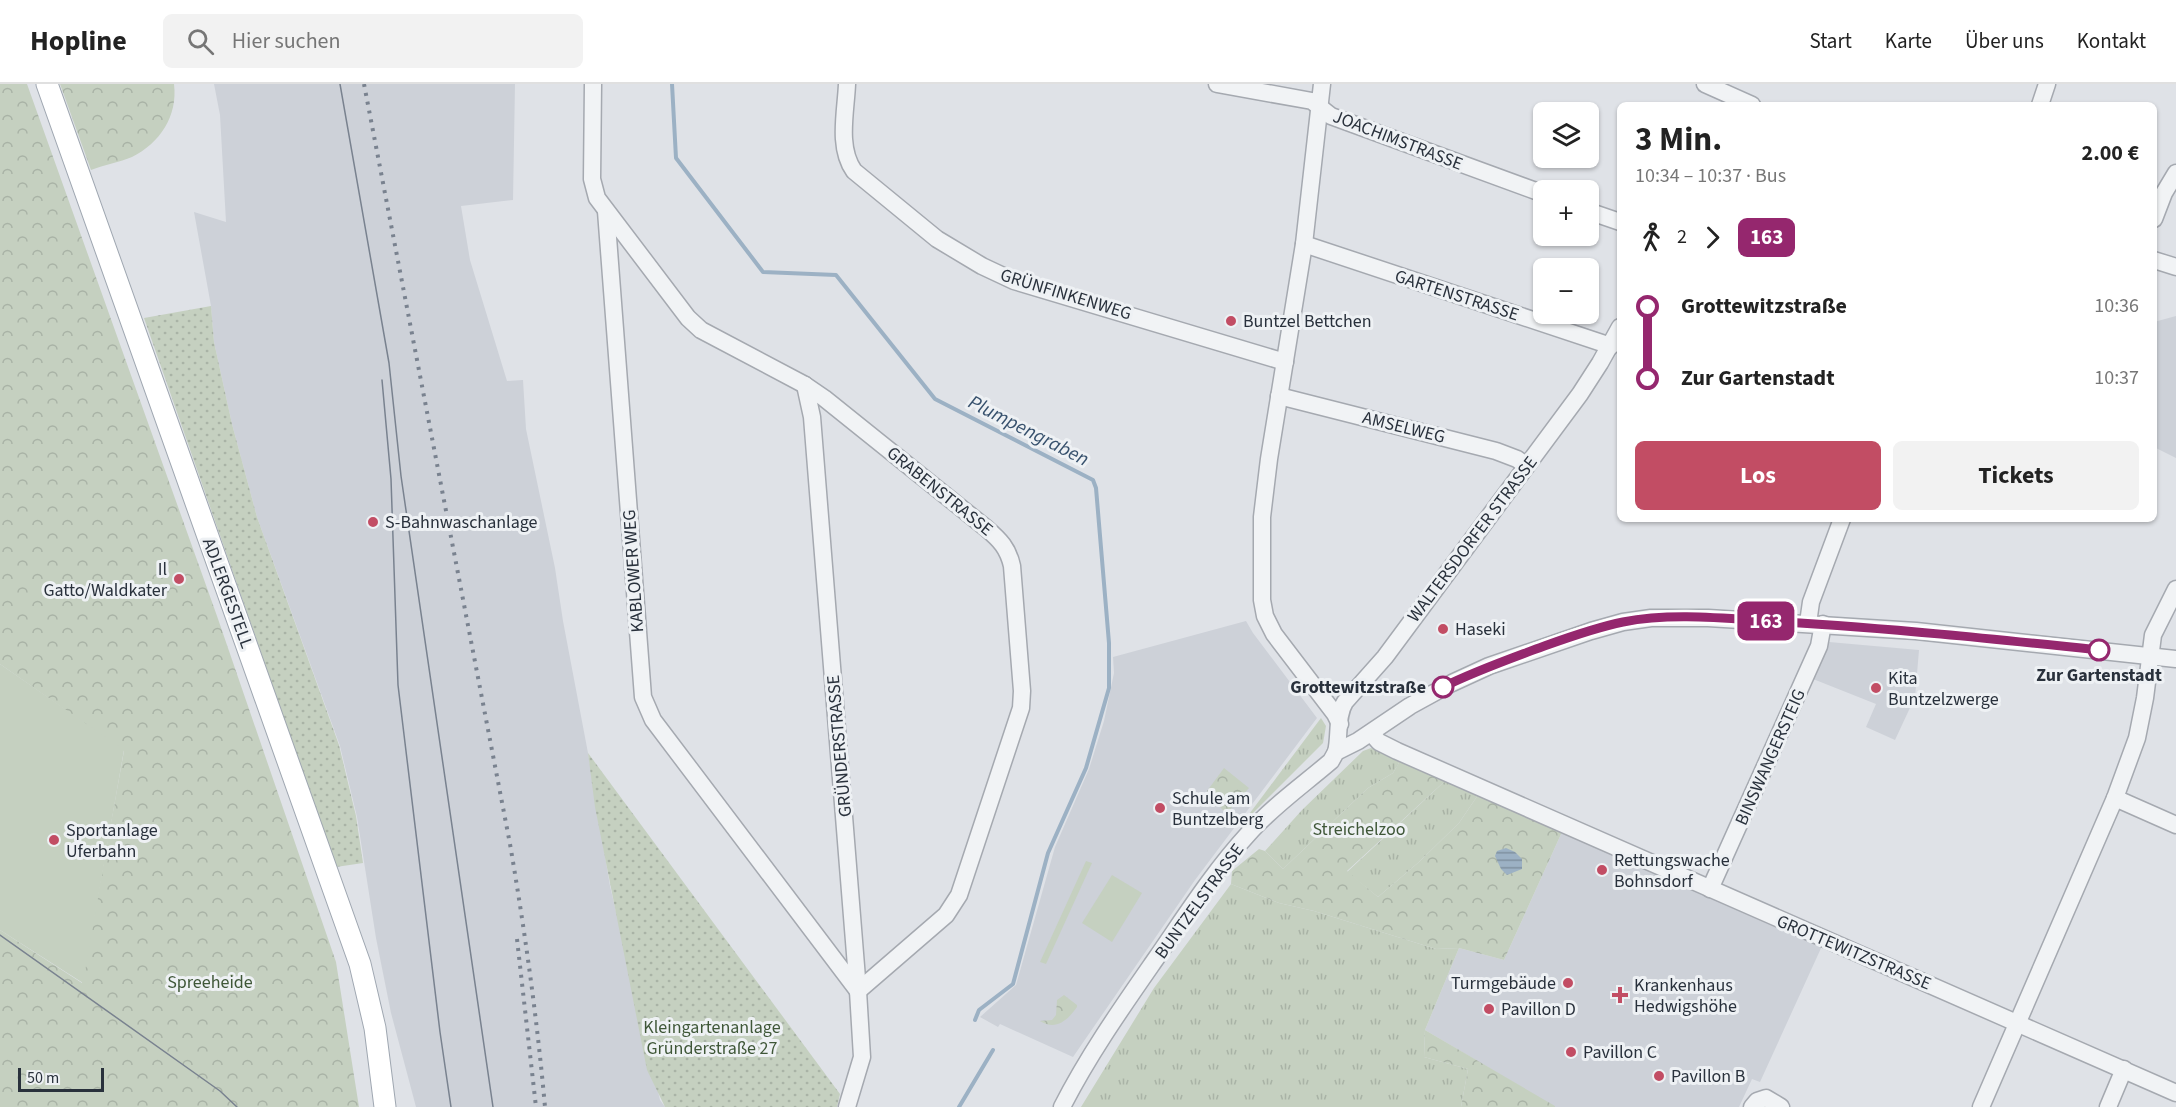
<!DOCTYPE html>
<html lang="de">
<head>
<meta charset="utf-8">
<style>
  :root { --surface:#fff; --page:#f2f2f2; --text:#222; --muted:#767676; --line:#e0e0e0; --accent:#c24d64 }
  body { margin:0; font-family:"Source Sans 3",sans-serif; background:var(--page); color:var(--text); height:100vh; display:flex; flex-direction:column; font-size:22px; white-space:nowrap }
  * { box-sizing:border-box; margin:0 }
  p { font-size:20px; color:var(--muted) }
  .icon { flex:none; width:33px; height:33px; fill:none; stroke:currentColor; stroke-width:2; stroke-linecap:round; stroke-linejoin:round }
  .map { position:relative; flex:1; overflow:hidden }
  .details { position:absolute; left:1617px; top:18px; width:540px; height:420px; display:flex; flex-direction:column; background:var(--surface); border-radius:9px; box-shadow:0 2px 4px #0004 }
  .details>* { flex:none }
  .badge { padding:0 12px; border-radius:9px; font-size:21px; line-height:39px }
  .tools { position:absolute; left:1533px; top:18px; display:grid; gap:12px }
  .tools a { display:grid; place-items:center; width:66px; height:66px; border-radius:9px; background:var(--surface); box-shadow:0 2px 4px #0004; font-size:30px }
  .scale { position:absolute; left:18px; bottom:15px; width:86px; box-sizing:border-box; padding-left:6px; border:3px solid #29313c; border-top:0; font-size:16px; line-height:21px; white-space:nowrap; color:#29313c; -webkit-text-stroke:4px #eef1f4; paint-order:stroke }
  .map>.badge { position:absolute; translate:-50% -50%; box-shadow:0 0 0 3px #fff }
  .legs { display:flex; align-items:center; gap:9px; height:66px; padding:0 18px; font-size:20px }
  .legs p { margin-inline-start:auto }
  .overview { display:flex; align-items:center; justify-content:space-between; height:102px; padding:0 18px }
  h1 { font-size:33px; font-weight:700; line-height:45px }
  .action { display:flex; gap:12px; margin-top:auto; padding:12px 18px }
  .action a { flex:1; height:69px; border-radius:9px; background:var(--accent); color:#fff; font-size:24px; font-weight:700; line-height:69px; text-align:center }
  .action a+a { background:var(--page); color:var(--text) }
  ul { padding:0 18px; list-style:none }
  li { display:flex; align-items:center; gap:21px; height:72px; font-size:22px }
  li i { display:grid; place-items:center; width:9px; height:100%; margin:0 8px; background:currentColor }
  li i::after { content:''; width:15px; height:15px; margin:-8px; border:4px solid; border-radius:50%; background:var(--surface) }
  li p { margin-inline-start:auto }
  li:first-child i { background:linear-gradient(#0000 50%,currentColor 0) }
  li:last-child i { background:linear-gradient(currentColor 50%,#0000 0) }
  header { display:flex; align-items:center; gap:36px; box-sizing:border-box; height:84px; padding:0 30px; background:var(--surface); border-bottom:2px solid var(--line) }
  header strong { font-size:28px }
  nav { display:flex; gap:33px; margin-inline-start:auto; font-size:21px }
  .search { width:420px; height:54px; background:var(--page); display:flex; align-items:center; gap:15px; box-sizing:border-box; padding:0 21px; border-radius:9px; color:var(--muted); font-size:22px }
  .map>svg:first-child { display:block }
  .built { fill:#cdd1d8 }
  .grass { fill:url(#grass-tufts) }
  .forest { fill:url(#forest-crowns) }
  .garden { fill:url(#garden-dots) }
  .pitch { fill:#c5d0c0 }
  .water { fill:url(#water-rules) }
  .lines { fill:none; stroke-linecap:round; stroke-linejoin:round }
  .stream { stroke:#9cb1c4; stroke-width:4 }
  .minor-casing { stroke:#a5a9b0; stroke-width:19 }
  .major-casing { stroke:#9fa7b1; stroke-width:23 }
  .minor { stroke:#f1f3f5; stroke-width:16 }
  .major { stroke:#fff; stroke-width:21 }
  .tram { stroke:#79828f; stroke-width:1.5 }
  .rail { stroke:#79828f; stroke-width:4; stroke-dasharray:3 6; stroke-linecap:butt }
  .line-1-casing { stroke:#fff; stroke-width:14 }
  .line-1 { stroke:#95276e; stroke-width:9 }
  .poi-dot { fill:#c24d64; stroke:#eef1f4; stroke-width:2 }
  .stop-1-dot { fill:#fff; stroke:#95276e; stroke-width:3 }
  .labels { text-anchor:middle; stroke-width:6; stroke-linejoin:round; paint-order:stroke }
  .street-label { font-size:18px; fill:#29313c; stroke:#eef1f4 }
  .poi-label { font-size:18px; fill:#29313c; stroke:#eef1f4; text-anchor:start }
  .stop-label { font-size:18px; font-weight:bold; fill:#29313c; stroke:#eef1f4 }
  .park-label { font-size:18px; fill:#3f5738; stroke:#eef1f4 }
  .water-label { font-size:20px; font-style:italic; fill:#37516d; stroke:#eef1f4 }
</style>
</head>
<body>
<header>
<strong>Hopline</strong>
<div class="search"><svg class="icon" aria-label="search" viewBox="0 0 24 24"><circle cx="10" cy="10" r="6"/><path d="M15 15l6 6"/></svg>Hier suchen</div>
<nav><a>Start</a><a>Karte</a><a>Über uns</a><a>Kontakt</a></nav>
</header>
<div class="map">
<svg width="2176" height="1023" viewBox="0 0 2176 1023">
  <defs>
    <pattern id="grass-tufts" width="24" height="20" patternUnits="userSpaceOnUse" patternTransform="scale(1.5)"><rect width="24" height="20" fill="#c5d0c0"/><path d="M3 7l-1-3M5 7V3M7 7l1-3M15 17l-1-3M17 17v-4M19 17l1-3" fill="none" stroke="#a9b3a6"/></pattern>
    <pattern id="forest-crowns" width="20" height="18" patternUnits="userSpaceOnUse" patternTransform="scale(1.5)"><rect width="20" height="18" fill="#c5d0c0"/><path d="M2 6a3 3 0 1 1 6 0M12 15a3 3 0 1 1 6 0" fill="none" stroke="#a9b3a6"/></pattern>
    <pattern id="garden-dots" width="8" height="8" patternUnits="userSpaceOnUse" patternTransform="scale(1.5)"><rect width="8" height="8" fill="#c5d0c0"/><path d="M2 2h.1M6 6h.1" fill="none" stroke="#a9b3a6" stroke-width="1.8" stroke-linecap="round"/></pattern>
    <pattern id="water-rules" width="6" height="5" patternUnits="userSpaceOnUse" patternTransform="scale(1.5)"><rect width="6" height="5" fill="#9cb1c4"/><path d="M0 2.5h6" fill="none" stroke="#7f91a0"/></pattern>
  </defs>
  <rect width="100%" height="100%" fill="#dfe2e7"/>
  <g class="built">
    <path d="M214,0H515L513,116L461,122L470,176L507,297L523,296L526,345L555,484L563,537L588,669L610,802L660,1016L665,1023H416L391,929L376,854L357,733L340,662L257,433L232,340L214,258L211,222L194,128L226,138L220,31Z"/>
    <path d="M2176,232V374L2154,363V238Z"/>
    <path d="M1246,537L1253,549L1317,634L1195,796L1073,973L1000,940L998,943L980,933L1016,901L1055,763L1089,685L1104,637L1114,589L1113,573Z"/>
    <path d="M1829,558L1919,566L1915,613L1895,656L1866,643L1876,620L1813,595Z"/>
    <path d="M1562,748L1822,862L1760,998L1752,995L1739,1023H1555L1425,946L1459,864L1504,876Z"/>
  </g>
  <g class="grass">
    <path d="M1321,634L1326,642L1323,659L1241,741Z"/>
    <path d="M1371,664L1400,677L1393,689L1368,704L1283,785L1265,767L1302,726L1363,667Z"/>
    <path d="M1445,697L1478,711L1459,739L1419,778L1378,813L1347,788Z"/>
    <path d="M1231,800L1279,819L1314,827L1436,865L1459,864L1425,946L1424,973L1468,985L1461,1023H1081L1154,904Z"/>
  </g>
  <g class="forest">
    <path d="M0,0H27L217,532L336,878L359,1023H0V846L82,899L124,667L0,580Z"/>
    <path d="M60,0H174C178,32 160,59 132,73C120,78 104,81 91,86Z"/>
    <path d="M1400,677L1445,697L1347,787L1378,813L1419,778L1459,739L1478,711L1562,748L1504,876L1459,864L1436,865L1314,827L1279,819L1231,800L1232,787L1259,765L1265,767L1283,785L1368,704L1393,689Z"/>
    <path d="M1224,684L1249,704L1226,730L1207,707Z"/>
    <path d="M1064,911L1077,921V923C1068,936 1056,947 1040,937L1052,936L1056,931L1057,916Z"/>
    <path d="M1425,946L1555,1022V1023H1461L1468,985L1424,973Z"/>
  </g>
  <g class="garden">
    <path d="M211,222L214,258L232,340L257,433L339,661L356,732L363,779L336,783L144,234Z"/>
    <path d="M588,669L840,1010L837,1023H665L647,986L595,723Z"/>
  </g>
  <g class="pitch">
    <path d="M0,580L124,666L83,899L0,846Z"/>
    <path d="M1086,777L1092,779L1046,880L1040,878Z"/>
    <path d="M1112,791L1142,809L1112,858L1082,839Z"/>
  </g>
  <path class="water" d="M1506,764L1515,768L1522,775V785L1507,791L1501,785L1495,772L1497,767Z"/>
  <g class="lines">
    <g class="stream">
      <path d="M672,0L676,74L763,188L836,191L935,315L1093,396L1096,404L1109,559V604L1086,684L1048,769L1013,900L979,926L975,936"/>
      <path d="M959,1023L993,966"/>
    </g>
    <g class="minor-casing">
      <g id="minor">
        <path d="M593,0L592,95L597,114L688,234L701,246L805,301L824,314L986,444C1000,456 1008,464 1012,482L1022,607L1021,624L959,811L946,831L858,907"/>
        <path d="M847,0C846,27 837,63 854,87L937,155L982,182L1014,197L1285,278"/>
        <path d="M1217,0L1312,17L1331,32L1544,110"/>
        <path d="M1322,0L1304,160L1269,375L1262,433V516L1265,532L1274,550L1335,630L1340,640"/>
        <path d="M1705,0L1752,21"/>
        <path d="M2040,21L2047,0"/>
        <path d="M606,127L643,613L653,636L858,907"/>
        <path d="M1588,127L1620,138"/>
        <path d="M2154,135L2164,109L2176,89"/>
        <path d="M1304,160L1611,262"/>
        <path d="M2154,176L2176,183"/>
        <path d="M805,301L812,333L858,907L862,973L847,1023"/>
        <path d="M1279,312L1496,367L1517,375L1526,381"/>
        <path d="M1808,539L1811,518L1842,435"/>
        <path d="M1371,649L1379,658L1397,667L2176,1009"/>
        <path d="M1336,668C1340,653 1336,632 1345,618L1385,573L1580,310L1600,279L1620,243"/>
        <path d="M2115,714L2176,741"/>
        <path d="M1710,805L1819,562L1823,540"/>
        <path d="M1062,1023C1089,970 1123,922 1157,873C1186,831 1214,787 1249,749C1273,722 1303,701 1331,677L1336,668L1358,657L1410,622L1452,599L1489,582L1591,547L1623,538L1651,534H1708L1916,547L2176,575"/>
        <path d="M1752,1023L1757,1017L1766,1014L1781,1023"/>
        <path d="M1981,1023L2115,714L2137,654L2145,614L2153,551L2176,505"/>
        <path d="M2108,1023L2124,985"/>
      </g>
    </g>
    <g class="major-casing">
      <path id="major" d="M47,0L360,880L375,944L385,1023"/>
    </g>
    <use href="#minor" class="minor"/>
    <use href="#major" class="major"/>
    <g class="tram">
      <path d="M340,0L389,279L401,392L493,1023"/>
      <path d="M382,296L391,395L398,601L440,948L451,1023"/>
      <path d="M0,851L220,1007L237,1023"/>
    </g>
    <g class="rail">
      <path d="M364,0L510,760C525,848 537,934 545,1023"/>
      <path d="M517,855L536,1023"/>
    </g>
  </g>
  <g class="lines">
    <g class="line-1-casing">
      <path id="line-1" d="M1443,603C1473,588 1504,577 1536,565C1564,555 1593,544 1623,538C1674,528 1729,535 1782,538C1888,544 1994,555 2099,566"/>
    </g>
    <use href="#line-1" class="line-1"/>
  </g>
  <g class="poi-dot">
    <circle cx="1231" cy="237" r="6"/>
    <circle cx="373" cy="438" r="6"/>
    <circle cx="179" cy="495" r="6"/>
    <circle cx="1443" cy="545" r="6"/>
    <circle cx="1876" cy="604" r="6"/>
    <circle cx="1160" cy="724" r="6"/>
    <circle cx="54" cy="756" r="6"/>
    <circle cx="1602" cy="786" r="6"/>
    <circle cx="1568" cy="899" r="6"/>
    <path d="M1617 902h6v6h6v6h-6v6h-6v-6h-6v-6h6z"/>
    <circle cx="1489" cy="925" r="6"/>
    <circle cx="1571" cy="968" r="6"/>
    <circle cx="1659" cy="992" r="6"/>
  </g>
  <g class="stop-1-dot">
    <circle cx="2099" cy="566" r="10"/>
    <circle cx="1443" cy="603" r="10"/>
  </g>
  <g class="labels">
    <g class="street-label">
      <text transform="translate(1398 56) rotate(21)" y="6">JOACHIMSTRASSE</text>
      <text transform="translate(1066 210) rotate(17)" y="6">GRÜNFINKENWEG</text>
      <text transform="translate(1457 211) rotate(18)" y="6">GARTENSTRASSE</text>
      <text transform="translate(1404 343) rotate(14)" y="6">AMSELWEG</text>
      <text transform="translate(940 407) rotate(39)" y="6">GRABENSTRASSE</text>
      <text transform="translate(1472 455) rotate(-53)" y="6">WALTERSDORFER STRASSE</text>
      <text transform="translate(633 487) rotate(-94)" y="6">KABLOWER WEG</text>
      <text transform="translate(228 509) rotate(70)" y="6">ADLERGESTELL</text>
      <text transform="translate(839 662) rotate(-95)" y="6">GRÜNDERSTRASSE</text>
      <text transform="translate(1770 673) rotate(-66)" y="6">BINSWANGERSTEIG</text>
      <text transform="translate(1199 817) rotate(-54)" y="6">BUNTZELSTRASSE</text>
      <text transform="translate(1854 868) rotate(23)" y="6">GROTTEWITZSTRASSE</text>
    </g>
    <g class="poi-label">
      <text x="1243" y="243">Buntzel Bettchen</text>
      <text x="385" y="444">S-Bahnwaschanlage</text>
      <text x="167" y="491" text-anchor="end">Il<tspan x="167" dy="21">Gatto/Waldkater</tspan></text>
      <text x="1455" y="551">Haseki</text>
      <text x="1888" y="600">Kita<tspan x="1888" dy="21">Buntzelzwerge</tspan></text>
      <text x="1172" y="720">Schule am<tspan x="1172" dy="21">Buntzelberg</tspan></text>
      <text x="66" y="752">Sportanlage<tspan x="66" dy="21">Uferbahn</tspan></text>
      <text x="1614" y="782">Rettungswache<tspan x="1614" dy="21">Bohnsdorf</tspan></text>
      <text x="1556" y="905" text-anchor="end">Turmgebäude</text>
      <text x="1634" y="907">Krankenhaus<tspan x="1634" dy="21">Hedwigshöhe</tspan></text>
      <text x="1501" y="931">Pavillon D</text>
      <text x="1583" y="974">Pavillon C</text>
      <text x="1671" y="998">Pavillon B</text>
    </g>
    <g class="stop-label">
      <text x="2099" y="597">Zur Gartenstadt</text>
      <text x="1426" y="609" text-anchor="end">Grottewitzstraße</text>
    </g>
    <g class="park-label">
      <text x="1359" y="751">Streichelzoo</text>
      <text x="210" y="904">Spreeheide</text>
      <text x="712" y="949">Kleingartenanlage<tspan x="712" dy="21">Gründerstraße 27</tspan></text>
    </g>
    <g class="water-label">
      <text transform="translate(1029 346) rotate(27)" y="7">Plumpengraben</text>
    </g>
  </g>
</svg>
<div class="tools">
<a><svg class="icon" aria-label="layers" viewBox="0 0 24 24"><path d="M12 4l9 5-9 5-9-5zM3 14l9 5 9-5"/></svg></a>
<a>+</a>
<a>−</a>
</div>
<div class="scale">50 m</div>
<b class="badge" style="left:1766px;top:537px;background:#95276e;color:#fff">163</b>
<section class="details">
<div class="overview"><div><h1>3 Min.</h1><p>10:34 – 10:37 · Bus</p></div><b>2.00 €</b></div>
<div class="legs"><svg class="icon" aria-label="walk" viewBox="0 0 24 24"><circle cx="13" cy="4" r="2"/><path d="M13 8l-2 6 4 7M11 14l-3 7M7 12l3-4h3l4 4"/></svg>2<svg class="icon" aria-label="forward" viewBox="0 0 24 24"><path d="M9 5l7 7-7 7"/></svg><b class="badge" style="background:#95276e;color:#fff">163</b></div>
<ul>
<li><i style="color:#95276e"></i><b>Grottewitzstraße</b><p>10:36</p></li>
<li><i style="color:#95276e"></i><b>Zur Gartenstadt</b><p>10:37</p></li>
</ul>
<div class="action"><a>Los</a><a>Tickets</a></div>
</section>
</div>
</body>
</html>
